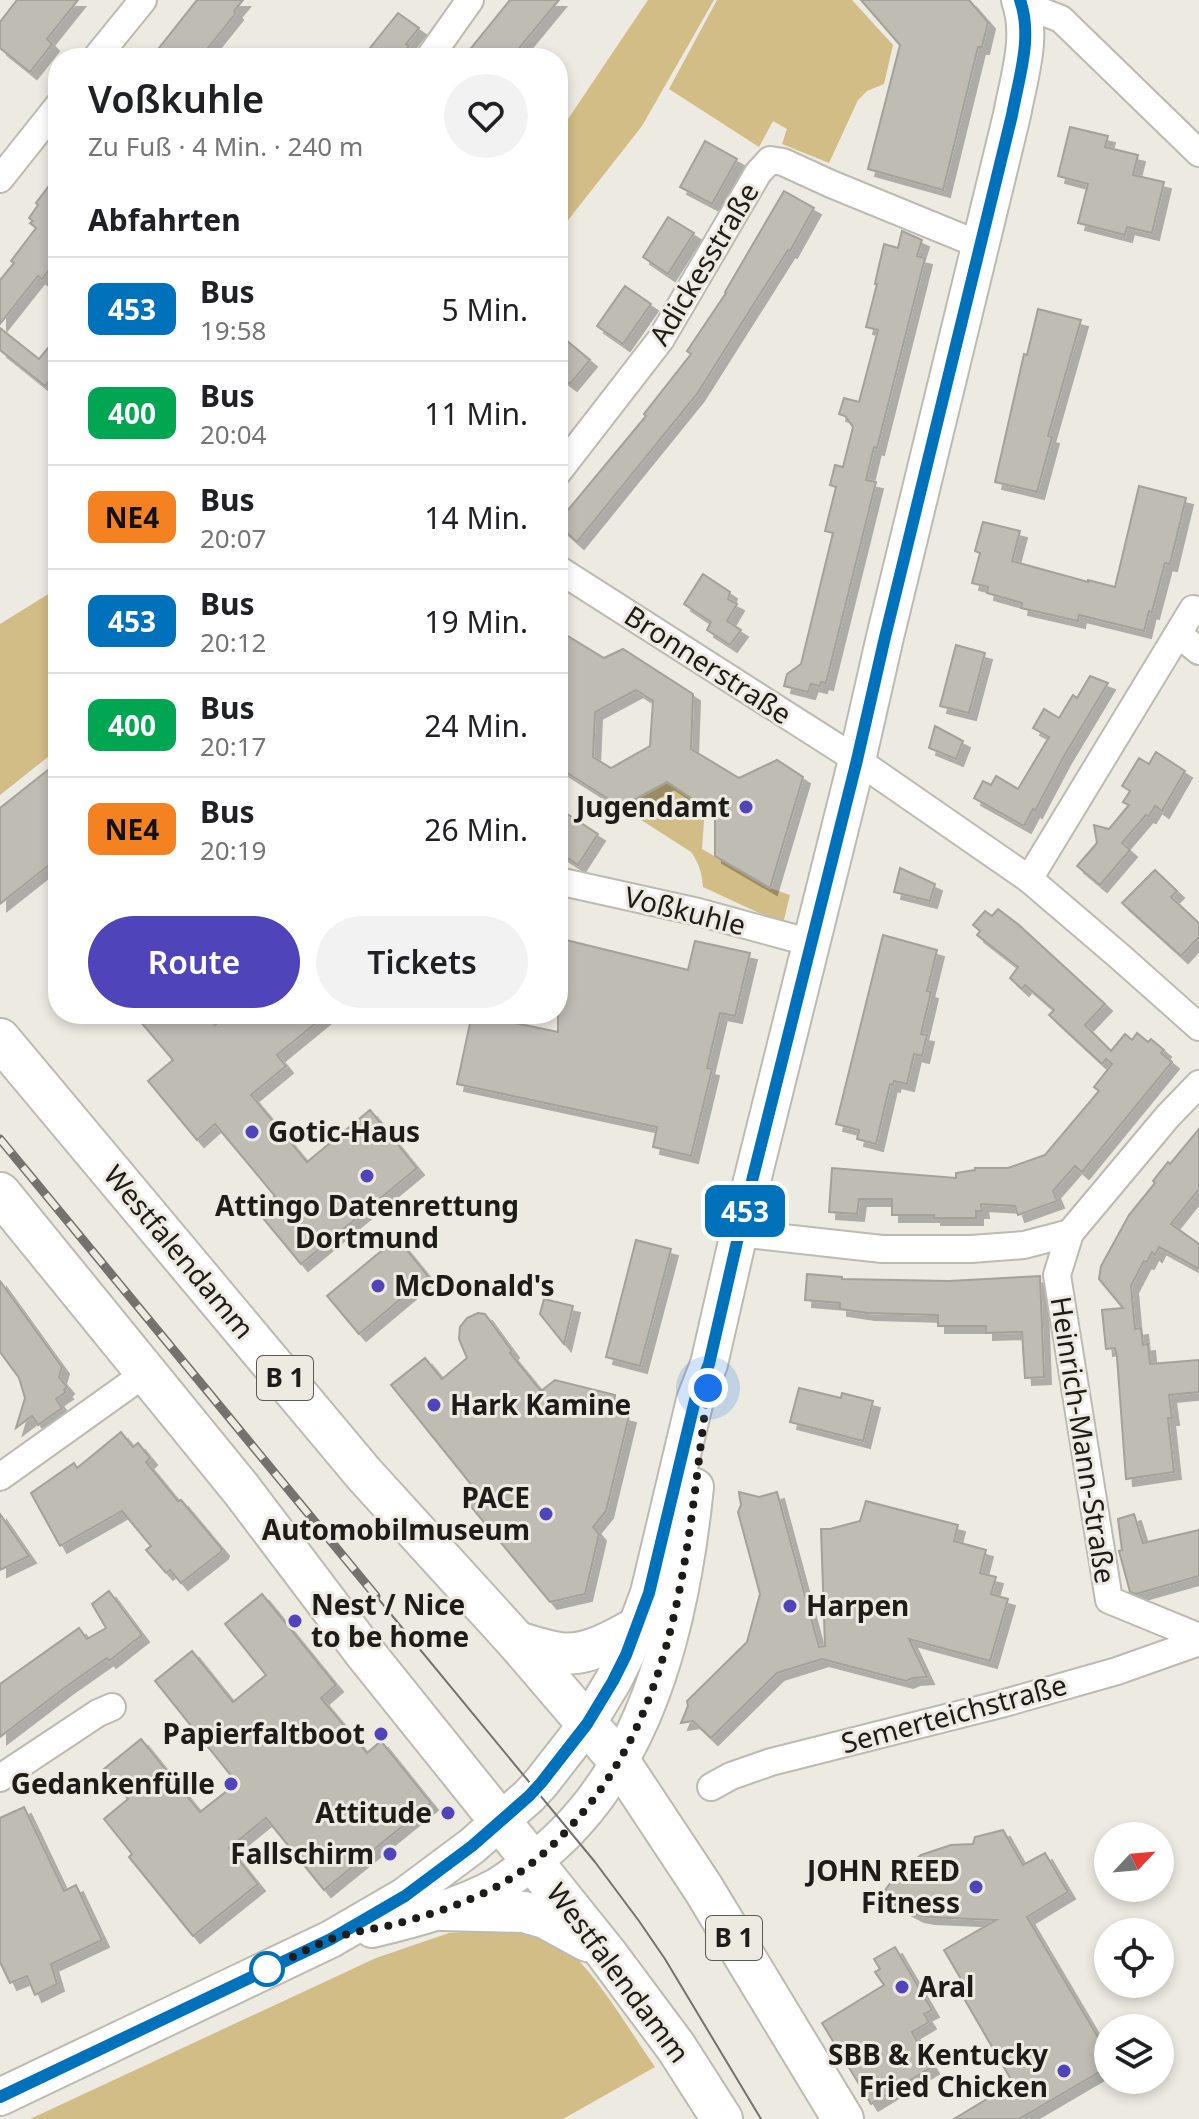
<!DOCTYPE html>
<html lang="de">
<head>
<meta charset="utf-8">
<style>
  :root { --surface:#fff; --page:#f2f2f2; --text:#202124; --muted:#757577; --line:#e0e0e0; --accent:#5044bb }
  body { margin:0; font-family:"Noto Sans",sans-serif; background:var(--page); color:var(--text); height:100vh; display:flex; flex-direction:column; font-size:30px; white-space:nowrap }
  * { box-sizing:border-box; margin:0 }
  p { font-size:26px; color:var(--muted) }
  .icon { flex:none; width:44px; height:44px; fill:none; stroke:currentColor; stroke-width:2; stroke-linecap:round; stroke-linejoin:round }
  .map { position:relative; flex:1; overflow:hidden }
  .side { position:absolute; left:48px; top:48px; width:520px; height:976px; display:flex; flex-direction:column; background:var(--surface); border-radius:32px; box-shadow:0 4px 12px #0003 }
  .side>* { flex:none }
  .badge { padding:0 16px; border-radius:12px; font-size:28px; line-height:52px }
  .needle { width:52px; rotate:64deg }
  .tools { position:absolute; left:1094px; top:1822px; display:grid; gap:16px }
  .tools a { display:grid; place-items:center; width:80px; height:80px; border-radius:50%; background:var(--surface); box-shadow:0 4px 12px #0003; font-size:40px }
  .you { position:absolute; width:40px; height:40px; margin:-20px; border:6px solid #fff; border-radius:50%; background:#1a73e8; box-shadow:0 0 0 12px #1a73e833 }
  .map>.badge { position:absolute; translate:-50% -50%; box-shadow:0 0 0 4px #fff }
  h2 { padding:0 40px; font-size:30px; line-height:72px }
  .round { display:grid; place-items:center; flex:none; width:84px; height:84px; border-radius:42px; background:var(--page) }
  .head { display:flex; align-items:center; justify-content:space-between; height:136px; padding:0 40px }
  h1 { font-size:38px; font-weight:600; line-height:60px }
  .action { display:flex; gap:16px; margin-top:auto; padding:16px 40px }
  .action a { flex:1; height:92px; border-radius:48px; background:var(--accent); color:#fff; font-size:32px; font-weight:600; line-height:92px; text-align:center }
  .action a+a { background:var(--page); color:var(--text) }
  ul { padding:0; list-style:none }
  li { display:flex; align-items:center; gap:24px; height:104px; padding:0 40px; border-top:2px solid var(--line) }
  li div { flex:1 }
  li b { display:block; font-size:30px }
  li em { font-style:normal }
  li .badge { min-width:88px; font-weight:700; text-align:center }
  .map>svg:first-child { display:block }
  .green { fill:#d3bd86 }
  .building { fill:#bfbcb3; stroke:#a4a199; stroke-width:2; fill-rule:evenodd; filter:url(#shadow) }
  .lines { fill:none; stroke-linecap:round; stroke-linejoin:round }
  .street-casing { stroke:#bdbab2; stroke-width:30 }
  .secondary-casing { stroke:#bdbab2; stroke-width:40 }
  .primary-casing { stroke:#bdbab2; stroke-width:44 }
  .street { stroke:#fff; stroke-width:26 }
  .secondary { stroke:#fff; stroke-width:36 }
  .primary { stroke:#fff; stroke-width:40 }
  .tram { stroke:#74726c; stroke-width:2 }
  .rail-casing { stroke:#74726c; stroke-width:9 }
  .rail { stroke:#edeae2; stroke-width:6; stroke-dasharray:18; stroke-linecap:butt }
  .line-casing { stroke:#fff; stroke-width:18 }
  .line { stroke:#0072bc; stroke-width:12 }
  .walk { stroke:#1e1c19; stroke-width:8; stroke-dasharray:0 14.4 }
  .poi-dot { fill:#5044bb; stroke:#edeae2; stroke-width:3 }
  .stop-dot { fill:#fff; stroke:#0072bc; stroke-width:4 }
  .labels { text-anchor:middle; stroke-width:6; stroke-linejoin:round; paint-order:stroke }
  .shield { fill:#edeae2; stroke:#5c5a55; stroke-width:2 }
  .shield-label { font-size:26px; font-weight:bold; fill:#1e1c19 }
  .street-label { font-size:28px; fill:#1e1c19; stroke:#edeae2 }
  .poi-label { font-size:28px; font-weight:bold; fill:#1e1c19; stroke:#edeae2; text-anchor:end }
</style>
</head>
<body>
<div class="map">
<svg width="1199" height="2119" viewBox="0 0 1199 2119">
  <defs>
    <filter id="shadow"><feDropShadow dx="7" dy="7" stdDeviation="0" flood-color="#0004"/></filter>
  </defs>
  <rect width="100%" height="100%" fill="#edeae2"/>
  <g class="green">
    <path d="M648,0H714L642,126L558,233V134Z"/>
    <path d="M717,0H852L893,45L884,84L867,91L858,100L829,163L782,144L787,129L773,121L759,147L669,89Z"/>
    <path d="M58,588V749L0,795V624Z"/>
    <path d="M667,782L705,807L702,849L770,888L790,895L783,924L703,887C702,873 699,863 691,852L621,807Z"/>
    <path d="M511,1929C533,1933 557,1940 574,1956C603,1984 631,2033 655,2067L563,2119H30L376,1958L449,1933Z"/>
  </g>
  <g class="building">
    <path d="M17,0H78L47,39L52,44L30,72L0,48V22Z"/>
    <path d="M197,0H243L234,11L236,13L200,58H151Z"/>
    <path d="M510,0H559L511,58H463Z"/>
    <path d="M861,0H969L988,22L982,47H978L943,190L868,169L900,45Z"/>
    <path d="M398,13L419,28L406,44L409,46L399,58H362Z"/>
    <path d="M1070,127L1108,136L1105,147L1138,155L1133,175L1164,182L1152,233L1127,227L1125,235L1078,223L1088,184L1058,176Z"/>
    <path d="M705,141L737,159L712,204L680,187Z"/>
    <path d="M58,174V278L49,270L42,279L38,276L0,324V280L14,263L11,261L36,228L30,223L33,221L29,218L38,205L36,203Z"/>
    <path d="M784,191L814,208L790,251L788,250L697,394L577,542L558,525V522L646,416L644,414L691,354L687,351L726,293L725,292Z"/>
    <path d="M668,217L694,233L668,274L643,257Z"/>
    <path d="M902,231L922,240L917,256L925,258L877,448L874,447L866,480L876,482L826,683L821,682L820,686L811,684L808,692L784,686L787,674L801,664L833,533L825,531L836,487L830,485L835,465L843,467L853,427L845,416L839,414L844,398L859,402L878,330L866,327L877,284H875L878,270L884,244L898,248Z"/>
    <path d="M625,286L651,304L623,344L597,326Z"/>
    <path d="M1038,309L1081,320L1048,436L1052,437L1037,492L995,482L1024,354L1027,355Z"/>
    <path d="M0,328L39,359L58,336V370L45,386L0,350Z"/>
    <path d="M566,340L590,360L570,384L558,375V351Z"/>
    <path d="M1139,486L1186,498L1170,564L1165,563L1152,612L1149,611L1144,631L1079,615L1078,621L1021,608L1022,603L987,593L988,587L972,583L980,553L975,551L983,522L1020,531L1012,561L1088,582V580L1115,587Z"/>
    <path d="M703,574L730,592L728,599L737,604L727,621L741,630L730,645L707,630L711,622L684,604Z"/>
    <path d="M558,630L604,658L623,649L693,694L691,749L739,778L777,760L803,777L770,888L715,856V814L667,782L621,807L558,767ZM636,690L653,701L650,746L611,768L593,757L595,712Z"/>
    <path d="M956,645L985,653L969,713L940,706Z"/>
    <path d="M1090,676L1108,683L1063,758L1035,811L1033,809L1024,826L974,798L983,781L991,785L996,776L1018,789L1049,737L1033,728L1044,709L1059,718L1073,695L1077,698Z"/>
    <path d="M935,726L963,741L956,759L929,748Z"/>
    <path d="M1156,752L1185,771L1162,811L1155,806L1149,816L1146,815L1122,843L1130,850L1100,885L1077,866L1097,843L1094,825L1109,829L1129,805L1123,802L1130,791L1122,786L1139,758L1149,764Z"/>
    <path d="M58,762V858L0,904V808Z"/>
    <path d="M558,808L598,834L578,865L558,852Z"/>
    <path d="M900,868L935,884L930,901L894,892Z"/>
    <path d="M1155,870L1177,891L1171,897L1199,923V937L1181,956L1122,903Z"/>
    <path d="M998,909L1019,925L1105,1004L1085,1025L1111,1051L1125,1034L1132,1040L1137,1033L1148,1042L1151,1039L1164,1050L1161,1053L1172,1062L1082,1172L1075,1166L1053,1191L1057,1201L1018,1215L1015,1206L981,1204L982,1211H976V1218H934V1215H892V1199H859L857,1214L829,1212L832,1168L956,1178V1173L975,1170V1168H1008L1045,1155L1099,1091L1094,1087L1112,1064L1106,1059L1102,1064L1049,1015L1054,1010L1025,985L1022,989L1010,978L1018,967L977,935L980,931L973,925L985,911L992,916Z"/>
    <path d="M883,935L937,950L927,991L931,992L921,1034L927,1035L922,1056L914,1054L907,1084L894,1081L893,1085L890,1084L876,1144L857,1139L859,1130L836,1124Z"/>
    <path d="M558,938L688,970L695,941L750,953L735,1016L720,1013L707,1068L712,1069L691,1156L653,1147L657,1127L457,1084L472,1014L558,1032Z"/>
    <path d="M134,1014H206L215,1025L228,1014H327L277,1055L286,1066L251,1095L307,1162L370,1110L417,1168L301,1264L257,1211L275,1196L215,1124L197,1140L148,1081L173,1060Z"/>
    <path d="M1199,1129V1189L1171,1224L1199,1244V1269L1159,1247L1155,1255L1152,1252L1147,1262L1144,1261L1131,1286L1135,1329L1141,1328L1143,1345L1148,1344L1150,1364L1199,1360V1392L1169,1395L1172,1418H1168L1174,1472L1126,1479L1117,1357L1115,1348L1106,1349L1102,1310L1123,1308L1099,1279L1101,1266L1129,1215L1155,1183L1153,1181L1168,1162L1170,1164Z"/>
    <path d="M397,1238L428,1276L359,1334L327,1296Z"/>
    <path d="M636,1240L671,1249L640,1366L606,1357Z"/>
    <path d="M807,1274L842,1277V1279L949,1281L1040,1276L1044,1377L1025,1378L1022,1332L986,1333V1326H938V1315L868,1313L840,1309V1303L805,1300Z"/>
    <path d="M0,1281L62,1367L59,1377L67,1387L64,1390L66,1392L56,1399L62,1408L38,1425L32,1416L16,1428L25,1398L19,1378L0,1352Z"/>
    <path d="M544,1299L573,1306L564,1344L540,1314Z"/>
    <path d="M478,1313L485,1314L512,1351L510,1353L541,1391L555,1380L615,1395L613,1412L629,1416L606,1511L593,1527L599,1534L585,1594L550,1602L463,1497L474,1488L391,1385L425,1358L442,1379L467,1358L459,1339L460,1327L467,1318Z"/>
    <path d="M799,1388L841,1398L842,1393L873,1401L863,1441L790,1422Z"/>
    <path d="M121,1432L133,1447L138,1443L150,1458L146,1462L178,1501L181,1500L222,1549L221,1552L181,1583L170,1570L166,1573L146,1550L151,1546L122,1511L60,1546L31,1493L74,1463L77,1468Z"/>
    <path d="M739,1492L759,1497L777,1492L819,1647L825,1646L821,1529H830L860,1521L866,1501L958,1525L954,1541L986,1550L980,1573L996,1577L991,1594L1008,1599L990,1661L909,1639L927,1677L913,1678L906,1681L822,1659L777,1673L711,1738L693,1721L681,1723L688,1706L687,1701L747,1642L760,1594L738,1512L741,1505Z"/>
    <path d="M0,1514L29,1556L0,1570Z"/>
    <path d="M1134,1514L1143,1543L1199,1530V1576L1136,1594L1130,1592L1119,1551L1122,1550L1118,1519Z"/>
    <path d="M109,1591L142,1635L109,1661L107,1658L67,1686L0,1737V1684L79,1628L87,1639L106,1628L92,1604Z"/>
    <path d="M262,1594L336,1685L321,1698L367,1753L381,1741L431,1803L324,1890L266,1818L229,1848L258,1884L193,1936L129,1857L132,1854L104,1819L128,1799L104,1769L141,1739L200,1812L237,1783L155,1681L192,1651L233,1702L266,1675L225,1624Z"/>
    <path d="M24,1807L64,1891L76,1885L102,1940L51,1964L57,1984L35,1995L27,1976L10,1983L0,1962V1818Z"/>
    <path d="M1003,1830L1023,1865L1045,1853L1068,1892L1027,1917L1108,2054V2067L1019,2119H954L1013,2083L962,1995L968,1991L944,1950L996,1920L928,1917L917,1915L902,1907L879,1899L896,1875L921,1855L951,1845L973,1844L975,1837Z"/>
    <path d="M895,1947L932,2010L924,2014L929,2022L912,2032L932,2067L871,2104L822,2023L884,1985L875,1972L880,1969L874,1959Z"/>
  </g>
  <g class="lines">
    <g class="street-casing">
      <g id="street">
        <path d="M1023,10H1038L1061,19L1199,153"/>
        <path d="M96,58L143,0"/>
        <path d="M429,58L470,0"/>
        <path d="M0,179L58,106"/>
        <path d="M558,472L661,339L758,173L770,160L783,162L831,184L980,245"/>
        <path d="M558,569L857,760L1029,879L1118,955L1199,1027"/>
        <path d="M1178,634L1199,651"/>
        <path d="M1029,879L1193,609"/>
        <path d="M558,881L698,912L812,943"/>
        <path d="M739,1233L882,1249H971L1024,1245L1070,1233L1168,1116L1199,1084"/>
        <path d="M1070,1233L1057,1275L1109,1600L1199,1637"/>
        <path d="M0,1477L147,1372"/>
        <path d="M0,1778L98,1713L112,1707"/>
        <path d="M711,1787L731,1776L771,1762L1001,1704L1117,1671L1199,1642"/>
      </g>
    </g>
    <g class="secondary-casing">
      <g id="secondary">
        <path d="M372,1929C414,1919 459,1907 498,1886C508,1880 518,1872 528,1865C646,1779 681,1624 695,1487"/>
        <path d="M0,2097L331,1939L405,1896L472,1846L529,1796L541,1783L587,1724L613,1681L626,1655L649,1593L695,1400L709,1364L739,1233L857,760L885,637L1012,115C1019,77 1033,37 1020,0"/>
      </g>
    </g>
    <g class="primary-casing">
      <g id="primary">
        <path d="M0,1039L364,1474L517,1642L619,1761L703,1888L843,2119"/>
        <path d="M0,1193L241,1489L365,1653L606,1953L676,2047L722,2119"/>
        <path d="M517,1642C531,1646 545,1651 560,1653C586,1657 614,1640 636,1628"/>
        <path d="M442,1910L524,1912L545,1918L587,1941"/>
      </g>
    </g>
    <use href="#street" class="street"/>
    <use href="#secondary" class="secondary"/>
    <use href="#primary" class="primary"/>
    <path class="tram" d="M376,1596L595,1862L639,1921L665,1959L761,2119"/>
    <g class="rail-casing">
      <path id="rail" d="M0,1139L376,1596"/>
    </g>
    <use href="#rail" class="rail"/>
  </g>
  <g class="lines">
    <g class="line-casing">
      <path id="line" d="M0,2097L331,1939L405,1896L472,1846L529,1796L541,1783L587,1724L613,1681L626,1655L649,1593L695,1400L709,1364L739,1233L857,760L885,637L1012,115C1019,77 1033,37 1020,0"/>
    </g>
    <use href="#line" class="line"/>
    <path class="walk" d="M267,1969C285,1962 309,1947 331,1939C351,1932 374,1929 396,1924C430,1915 466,1903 498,1886C531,1868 560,1840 584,1811C682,1693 688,1534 708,1388"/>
  </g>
  <g class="poi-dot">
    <circle cx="746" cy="807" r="8"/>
    <circle cx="252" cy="1132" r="8"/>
    <circle cx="367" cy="1176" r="8"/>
    <circle cx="378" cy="1286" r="8"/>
    <circle cx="434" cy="1405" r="8"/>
    <circle cx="546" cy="1514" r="8"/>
    <circle cx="790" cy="1606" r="8"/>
    <circle cx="295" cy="1621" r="8"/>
    <circle cx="381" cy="1734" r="8"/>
    <circle cx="231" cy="1784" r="8"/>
    <circle cx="448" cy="1813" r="8"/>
    <circle cx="390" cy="1854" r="8"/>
    <circle cx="976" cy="1887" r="8"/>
    <circle cx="902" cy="1987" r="8"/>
    <circle cx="1064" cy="2071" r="8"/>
  </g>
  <circle class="stop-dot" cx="267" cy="1969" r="16"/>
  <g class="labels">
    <g class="shield">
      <rect x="257" y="1356" width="56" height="44" rx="6"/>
      <rect x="706" y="1916" width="56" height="44" rx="6"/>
    </g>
    <g class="shield-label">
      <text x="285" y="1387">B 1</text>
      <text x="734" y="1947">B 1</text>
    </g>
    <g class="street-label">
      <text transform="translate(704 264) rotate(-59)" y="10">Adickesstraße</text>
      <text transform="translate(708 665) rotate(33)" y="10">Bronnerstraße</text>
      <text transform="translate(685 911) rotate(14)" y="10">Voßkuhle</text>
      <text transform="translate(179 1252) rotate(50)" y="10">Westfalendamm</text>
      <text transform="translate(1083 1440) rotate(81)" y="10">Heinrich-Mann-Straße</text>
      <text transform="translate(954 1714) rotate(-15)" y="10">Semerteichstraße</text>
      <text transform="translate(618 1973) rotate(53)" y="10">Westfalendamm</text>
    </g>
    <g class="poi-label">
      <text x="730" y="817">Jugendamt</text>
      <text x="268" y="1142" text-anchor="start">Gotic-Haus</text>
      <text x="367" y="1216" text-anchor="middle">Attingo Datenrettung<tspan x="367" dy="32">Dortmund</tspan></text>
      <text x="394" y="1296" text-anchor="start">McDonald's</text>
      <text x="450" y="1415" text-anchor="start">Hark Kamine</text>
      <text x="530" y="1508">PACE<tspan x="530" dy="32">Automobilmuseum</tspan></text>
      <text x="311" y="1615" text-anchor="start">Nest / Nice<tspan x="311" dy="32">to be home</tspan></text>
      <text x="806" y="1616" text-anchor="start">Harpen</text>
      <text x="365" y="1744">Papierfaltboot</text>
      <text x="215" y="1794">Gedankenfülle</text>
      <text x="432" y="1823">Attitude</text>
      <text x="374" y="1864">Fallschirm</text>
      <text x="960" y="1881">JOHN REED<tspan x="960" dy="32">Fitness</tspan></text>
      <text x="918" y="1997" text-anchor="start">Aral</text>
      <text x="1048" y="2065">SBB &amp; Kentucky<tspan x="1048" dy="32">Fried Chicken</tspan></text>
    </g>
  </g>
</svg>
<div class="tools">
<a><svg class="needle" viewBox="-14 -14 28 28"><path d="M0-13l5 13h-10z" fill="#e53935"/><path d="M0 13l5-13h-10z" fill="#757577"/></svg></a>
<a><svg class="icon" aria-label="locate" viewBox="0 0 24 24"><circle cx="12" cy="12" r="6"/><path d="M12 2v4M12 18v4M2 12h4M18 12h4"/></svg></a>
<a><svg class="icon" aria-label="layers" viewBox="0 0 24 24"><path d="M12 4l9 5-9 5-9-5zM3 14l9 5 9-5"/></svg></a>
</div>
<div class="you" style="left:708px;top:1388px"></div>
<b class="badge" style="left:745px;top:1211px;background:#0072bc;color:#fff">453</b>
<section class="side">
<div class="head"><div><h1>Voßkuhle</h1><p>Zu Fuß · 4 Min. · 240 m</p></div><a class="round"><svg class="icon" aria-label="heart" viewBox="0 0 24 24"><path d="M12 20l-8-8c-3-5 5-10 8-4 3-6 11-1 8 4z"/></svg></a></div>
<h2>Abfahrten</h2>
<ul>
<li><span class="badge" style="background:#0072bc;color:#fff">453</span><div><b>Bus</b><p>19:58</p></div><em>5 Min.</em></li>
<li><span class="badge" style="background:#00a651;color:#fff">400</span><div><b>Bus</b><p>20:04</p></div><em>11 Min.</em></li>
<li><span class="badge" style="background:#f58220;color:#111">NE4</span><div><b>Bus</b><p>20:07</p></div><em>14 Min.</em></li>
<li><span class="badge" style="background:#0072bc;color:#fff">453</span><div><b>Bus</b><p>20:12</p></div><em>19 Min.</em></li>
<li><span class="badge" style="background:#00a651;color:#fff">400</span><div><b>Bus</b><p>20:17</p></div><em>24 Min.</em></li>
<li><span class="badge" style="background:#f58220;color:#111">NE4</span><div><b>Bus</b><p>20:19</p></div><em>26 Min.</em></li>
</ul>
<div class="action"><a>Route</a><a>Tickets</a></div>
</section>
</div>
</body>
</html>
